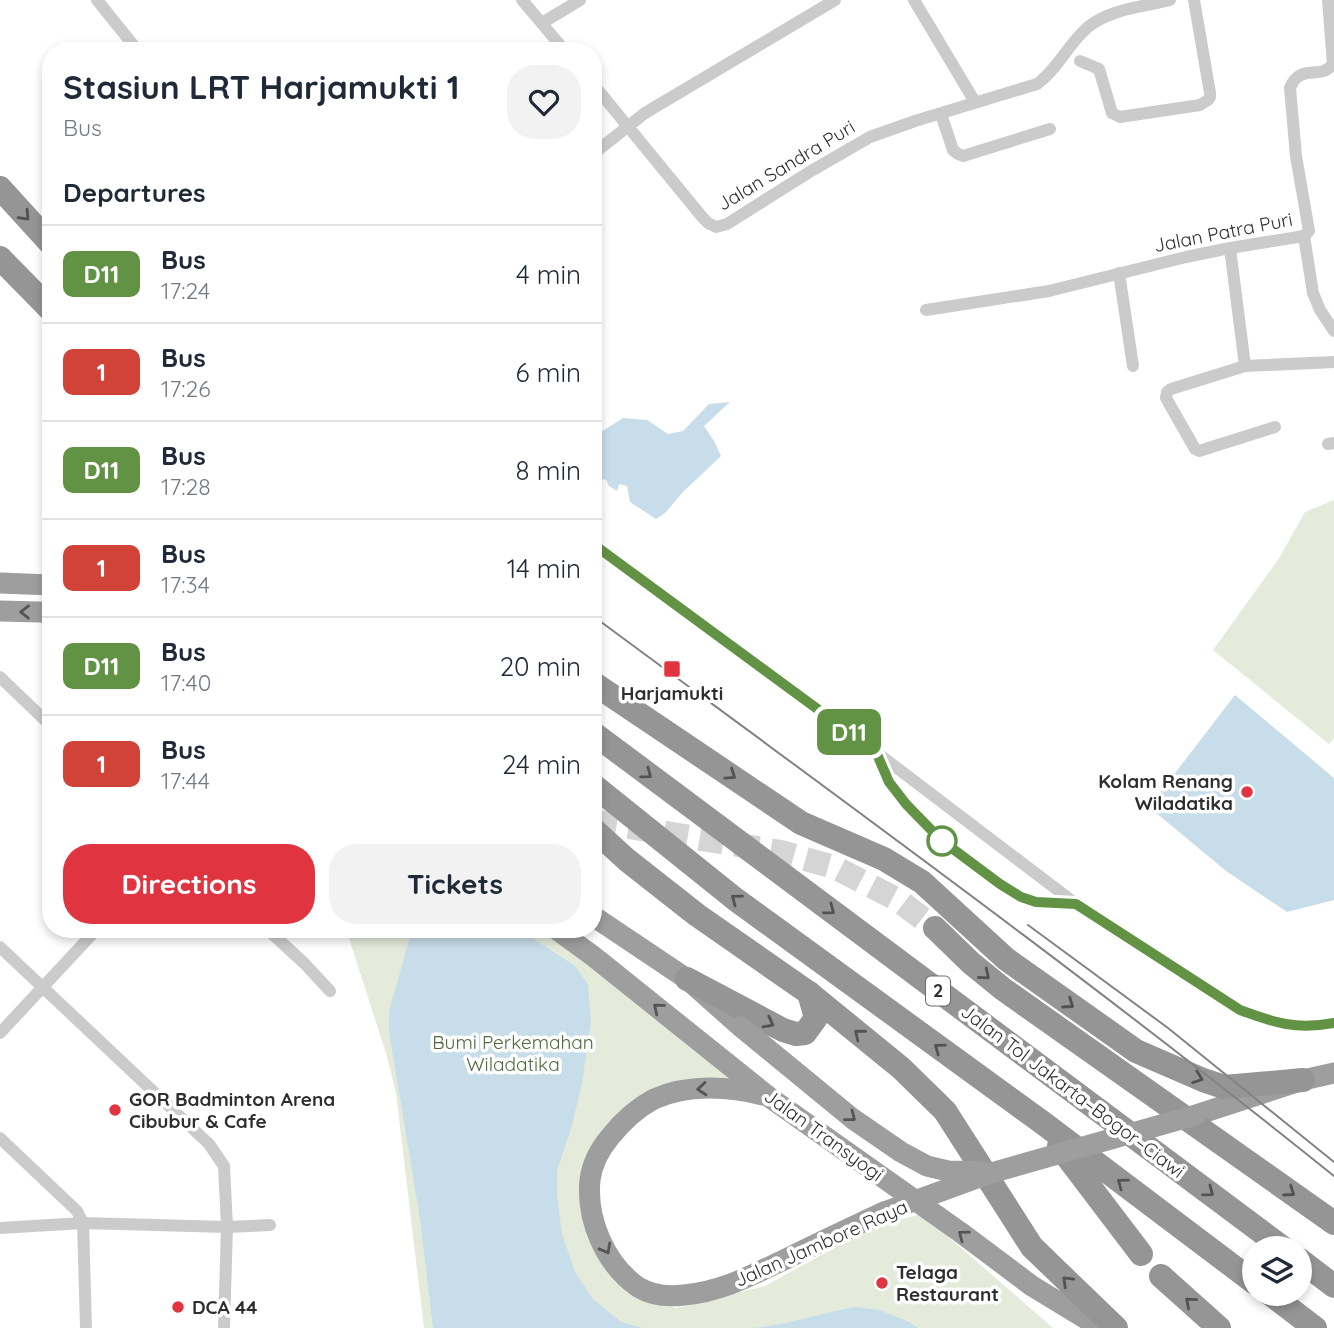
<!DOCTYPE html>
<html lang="en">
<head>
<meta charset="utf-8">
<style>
  :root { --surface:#fff; --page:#f2f2f3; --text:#1f2937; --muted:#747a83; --line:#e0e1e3; --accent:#e03441 }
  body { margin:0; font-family:Quicksand,sans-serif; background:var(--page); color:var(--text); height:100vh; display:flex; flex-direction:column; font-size:26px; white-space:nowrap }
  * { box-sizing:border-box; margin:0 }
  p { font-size:23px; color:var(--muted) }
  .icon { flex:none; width:38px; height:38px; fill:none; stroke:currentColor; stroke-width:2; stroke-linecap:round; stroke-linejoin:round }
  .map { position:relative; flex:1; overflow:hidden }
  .side { position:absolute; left:42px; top:42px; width:560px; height:896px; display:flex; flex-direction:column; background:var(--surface); border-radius:28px; box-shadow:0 4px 10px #0003 }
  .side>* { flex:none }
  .badge { padding:0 14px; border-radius:10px; font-size:24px; line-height:46px }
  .controls { position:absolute; left:1242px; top:1236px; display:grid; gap:14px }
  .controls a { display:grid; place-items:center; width:70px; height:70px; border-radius:50%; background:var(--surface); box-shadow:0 4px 10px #0003; font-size:35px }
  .map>.badge { position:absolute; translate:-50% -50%; box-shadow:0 0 0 4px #fff }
  h2 { padding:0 21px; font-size:26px; line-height:63px }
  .round { display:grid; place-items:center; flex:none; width:74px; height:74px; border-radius:28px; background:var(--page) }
  .head { display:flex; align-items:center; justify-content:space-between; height:119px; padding:0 21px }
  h1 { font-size:33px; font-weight:800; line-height:52px }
  .action { display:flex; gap:14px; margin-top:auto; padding:14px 21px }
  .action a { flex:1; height:80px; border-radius:28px; background:var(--accent); color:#fff; font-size:28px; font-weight:800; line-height:80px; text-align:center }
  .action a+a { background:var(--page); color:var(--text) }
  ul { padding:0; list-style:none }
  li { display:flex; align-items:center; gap:21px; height:98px; padding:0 21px; border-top:2px solid var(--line) }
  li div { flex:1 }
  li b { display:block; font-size:26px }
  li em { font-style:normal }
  li .badge { min-width:77px; font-weight:700; text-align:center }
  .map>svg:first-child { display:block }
  .green { fill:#e4ebdb }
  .water { fill:#c8ddea }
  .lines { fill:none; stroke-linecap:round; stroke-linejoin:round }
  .motorway-tunnel { stroke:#d5d5d5; stroke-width:24; stroke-dasharray:24 12; stroke-linecap:butt }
  .minor { stroke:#cbcbcb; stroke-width:12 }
  .trunk { stroke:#9e9e9e; stroke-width:21 }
  .motorway { stroke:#959595; stroke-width:24 }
  .tram { stroke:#838383; stroke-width:2 }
  .trunk-bridge { stroke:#9e9e9e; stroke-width:21 }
  .oneway { stroke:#525252 }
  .oneway2 { stroke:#555 }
  .line-casing { stroke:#fff; stroke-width:16 }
  .line { stroke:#629344; stroke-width:10 }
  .poi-dot { fill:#e03441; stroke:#fff; stroke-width:2.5 }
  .stop-dot { fill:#fff; stroke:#629344; stroke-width:3.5 }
  .labels { text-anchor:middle; stroke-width:7; stroke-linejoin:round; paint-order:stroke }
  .shield { fill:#fff; stroke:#6d6d6d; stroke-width:2 }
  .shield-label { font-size:18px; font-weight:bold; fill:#2e2e2e }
  .street-label { font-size:19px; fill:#2e2e2e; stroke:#fff }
  .poi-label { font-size:19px; font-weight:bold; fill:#2e2e2e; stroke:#fff; text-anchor:start }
  .park-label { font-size:19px; fill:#51683c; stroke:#fff }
</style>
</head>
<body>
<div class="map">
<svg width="1334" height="1328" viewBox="0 0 1334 1328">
  <rect width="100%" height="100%" fill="#fff"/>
  <g class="green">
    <path d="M1334,500V738L1329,744L1213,650L1278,560L1305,512Z"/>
    <path d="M346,929H576L634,989L753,1084L715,1080L614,1125L589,1221L655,1300L676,1308L765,1286L874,1226L922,1214L1053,1328H424L396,1093L386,1053Z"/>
  </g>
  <g class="water">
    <path d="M730,402L704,426L714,441L721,456L684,491L665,513L656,519L630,502L627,486L619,484L617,491L609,486L606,480L593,477V437L623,418L647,420L668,434L683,431L709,404Z"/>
    <path d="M1235,695L1334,778V900L1287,912L1226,871L1149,807Z"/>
    <path d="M414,929H519L575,966L588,984L591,1021L582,1083L571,1129L557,1171V1194L562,1234L575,1272L593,1299L621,1322L643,1328H433L420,1219L389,1032V1011L410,937Z"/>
    <path d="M855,1307L880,1310L909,1322L918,1328H753C787,1325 821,1313 855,1307Z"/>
  </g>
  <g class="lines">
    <path class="motorway-tunnel" d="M593,821L781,852L834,867L898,900L935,928"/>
    <g class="minor">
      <path d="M97,0L138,51"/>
      <path d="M522,0L565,51"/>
      <path d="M914,0L975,102"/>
      <path d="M542,23L580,0"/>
      <path d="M1080,61L1099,69L1112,113L1120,117L1200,105L1208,100L1210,97V93L1194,0"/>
      <path d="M593,84L703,218L708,223L716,227L727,224L811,171L870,137L915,121L1037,84C1058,69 1068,44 1088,27C1110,9 1143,7 1170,0"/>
      <path d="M941,114L953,150L958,154L963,156L1050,129"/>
      <path d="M593,154L645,113L835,0"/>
      <path d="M1304,236L1309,231L1296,156L1290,88C1300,62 1321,81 1333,64L1328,0"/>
      <path d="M1304,236L1313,293L1320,310L1334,331"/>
      <path d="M1230,248L1245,366"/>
      <path d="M1119,273L1133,366"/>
      <path d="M926,310L1049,291L1186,257L1230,248L1304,236"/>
      <path d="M1275,427L1199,451L1195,449L1166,398L1167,392L1171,389L1245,366L1334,362"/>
      <path d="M1328,444L1334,443"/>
      <path d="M593,544L876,752L1076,904L1240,1010C1275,1023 1296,1030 1334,1023"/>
      <path d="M0,677L51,726"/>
      <path d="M267,929L304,963L330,991"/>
      <path d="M0,947L209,1144L224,1166L227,1227L224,1328"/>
      <path d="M0,1033L97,929"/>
      <path d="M0,1138L77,1211L83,1223L86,1328"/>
      <path d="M0,1228L83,1223L227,1227L270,1225"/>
    </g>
    <g class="trunk">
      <path d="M0,583L51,585"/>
      <path d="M0,611L40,612L51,614"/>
      <path d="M593,916L687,979L741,1027"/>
      <path d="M556,929L593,956L769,1097L960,1232L1032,1286L1101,1328"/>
      <path d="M763,1095C729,1086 687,1084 654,1099C637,1108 622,1122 610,1137C600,1149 592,1164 590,1180C586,1219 605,1264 638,1287C651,1295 668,1297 684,1295C722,1292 754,1274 788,1258C820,1242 852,1227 884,1212"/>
      <path d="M1196,1115L1303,1080L1334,1073"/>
    </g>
    <g class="motorway">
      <path d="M0,188L51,244"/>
      <path d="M0,258L51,310"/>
      <path d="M593,683L801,823L884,859L922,882L1006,959L1136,1051L1203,1080L1224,1087L1303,1080"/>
      <path d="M593,733L1283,1248"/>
      <path d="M593,785L735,899L1043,1123L1255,1283"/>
      <path d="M593,829L627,860L697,915L809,993L901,1068L945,1111L1032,1247L1116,1328"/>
      <path d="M935,928L971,963L1003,989L1334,1223"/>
      <path d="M687,979L783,1030L796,1034L805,1033L816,1018L809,993"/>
      <path d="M1059,1146L1141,1254"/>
      <path d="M1300,1260L1334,1286"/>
      <path d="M1161,1276L1219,1328"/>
      <path d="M1269,1293L1315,1328"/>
    </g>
    <g class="tram">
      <path d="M44,157L51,164"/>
      <path d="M593,616C842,800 1093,982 1334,1176"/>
      <path d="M1028,925L1168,1028L1334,1162"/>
    </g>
    <g class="trunk-bridge">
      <path d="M741,1027L853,1119L901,1152L927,1166L948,1171L982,1172"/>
      <path d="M884,1212L991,1173L1196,1115"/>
    </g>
  </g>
  <defs><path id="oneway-chevron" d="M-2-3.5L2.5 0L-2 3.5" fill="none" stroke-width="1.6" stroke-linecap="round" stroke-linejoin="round" transform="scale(1.75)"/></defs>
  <g class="oneway">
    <use href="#oneway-chevron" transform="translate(25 216) rotate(47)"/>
    <use href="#oneway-chevron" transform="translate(647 774) rotate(37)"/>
    <use href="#oneway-chevron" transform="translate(731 775) rotate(34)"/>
    <use href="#oneway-chevron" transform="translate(736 899) rotate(-143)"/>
    <use href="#oneway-chevron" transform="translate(830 910) rotate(37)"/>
    <use href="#oneway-chevron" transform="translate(985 975) rotate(40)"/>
    <use href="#oneway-chevron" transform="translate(1069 1004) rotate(35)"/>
    <use href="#oneway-chevron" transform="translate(769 1023) rotate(28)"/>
    <use href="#oneway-chevron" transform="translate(859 1034) rotate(-141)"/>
    <use href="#oneway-chevron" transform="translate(939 1048) rotate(-144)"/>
    <use href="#oneway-chevron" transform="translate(1198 1078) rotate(20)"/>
    <use href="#oneway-chevron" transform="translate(1122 1183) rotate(-143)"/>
    <use href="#oneway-chevron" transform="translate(1209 1192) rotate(37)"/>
    <use href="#oneway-chevron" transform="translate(1290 1192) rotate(35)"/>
    <use href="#oneway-chevron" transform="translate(1067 1281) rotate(-136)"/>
    <use href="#oneway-chevron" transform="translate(1190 1302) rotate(-139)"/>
  </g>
  <g class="oneway2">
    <use href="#oneway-chevron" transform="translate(25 612) rotate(-179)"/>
    <use href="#oneway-chevron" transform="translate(658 1008) rotate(-141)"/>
    <use href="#oneway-chevron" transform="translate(702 1089) rotate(175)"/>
    <use href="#oneway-chevron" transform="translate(851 1117) rotate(38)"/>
    <use href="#oneway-chevron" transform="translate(963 1235) rotate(-143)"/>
    <use href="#oneway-chevron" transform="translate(606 1249) rotate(61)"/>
  </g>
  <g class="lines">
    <g class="line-casing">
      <path id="line" d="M593,544L876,752L889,782L906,804L941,840L1000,884L1021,897L1036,902L1076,904L1240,1010C1275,1023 1296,1030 1334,1023"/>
    </g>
    <use href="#line" class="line"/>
  </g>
  <g class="poi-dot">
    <rect x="663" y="660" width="18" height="18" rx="3.5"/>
    <circle cx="1247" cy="792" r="7"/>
    <circle cx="115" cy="1110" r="7"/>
    <circle cx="882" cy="1283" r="7"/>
    <circle cx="178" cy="1307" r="7"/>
  </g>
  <circle class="stop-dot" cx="942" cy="841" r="14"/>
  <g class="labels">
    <rect class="shield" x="926" y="976.5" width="24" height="29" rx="5"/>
    <g class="shield-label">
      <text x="938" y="997">2</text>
    </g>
    <g class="street-label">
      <text transform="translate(786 165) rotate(-31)" y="7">Jalan Sandra Puri</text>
      <text transform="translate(1223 232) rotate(-11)" y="7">Jalan Patra Puri</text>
      <text transform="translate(1073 1091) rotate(37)" y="7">Jalan Tol Jakarta–Bogor–Ciawi</text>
      <text transform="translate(824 1135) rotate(36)" y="7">Jalan Transyogi</text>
      <text transform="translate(821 1243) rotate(-24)" y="7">Jalan Jambore Raya</text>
    </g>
    <g class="poi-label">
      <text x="672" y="700" text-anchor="middle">Harjamukti</text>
      <text x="1233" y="788" text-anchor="end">Kolam Renang<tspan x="1233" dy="22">Wiladatika</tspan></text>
      <text x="129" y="1106">GOR Badminton Arena<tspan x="129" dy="22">Cibubur &amp; Cafe</tspan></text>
      <text x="896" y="1279">Telaga<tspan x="896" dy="22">Restaurant</tspan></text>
      <text x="192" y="1314">DCA 44</text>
    </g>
    <g class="park-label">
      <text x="513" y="1049">Bumi Perkemahan<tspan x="513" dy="22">Wiladatika</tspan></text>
    </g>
  </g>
</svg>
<div class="controls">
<a><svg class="icon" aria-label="layers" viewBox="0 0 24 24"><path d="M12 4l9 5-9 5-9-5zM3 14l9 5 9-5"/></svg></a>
</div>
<b class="badge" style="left:849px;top:732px;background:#629344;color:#fff">D11</b>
<section class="side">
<div class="head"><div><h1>Stasiun LRT Harjamukti 1</h1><p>Bus</p></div><a class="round"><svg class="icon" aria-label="heart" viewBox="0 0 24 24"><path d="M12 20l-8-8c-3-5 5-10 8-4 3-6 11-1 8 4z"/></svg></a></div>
<h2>Departures</h2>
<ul>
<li><span class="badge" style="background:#629344;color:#fff">D11</span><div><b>Bus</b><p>17:24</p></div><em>4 min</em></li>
<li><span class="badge" style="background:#d14338;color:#fff">1</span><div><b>Bus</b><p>17:26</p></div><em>6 min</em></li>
<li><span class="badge" style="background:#629344;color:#fff">D11</span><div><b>Bus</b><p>17:28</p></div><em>8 min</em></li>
<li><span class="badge" style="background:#d14338;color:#fff">1</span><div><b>Bus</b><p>17:34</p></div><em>14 min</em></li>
<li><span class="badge" style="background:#629344;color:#fff">D11</span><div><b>Bus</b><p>17:40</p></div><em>20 min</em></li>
<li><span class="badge" style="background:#d14338;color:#fff">1</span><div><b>Bus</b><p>17:44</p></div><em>24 min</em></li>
</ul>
<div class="action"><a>Directions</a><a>Tickets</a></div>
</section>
</div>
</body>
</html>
